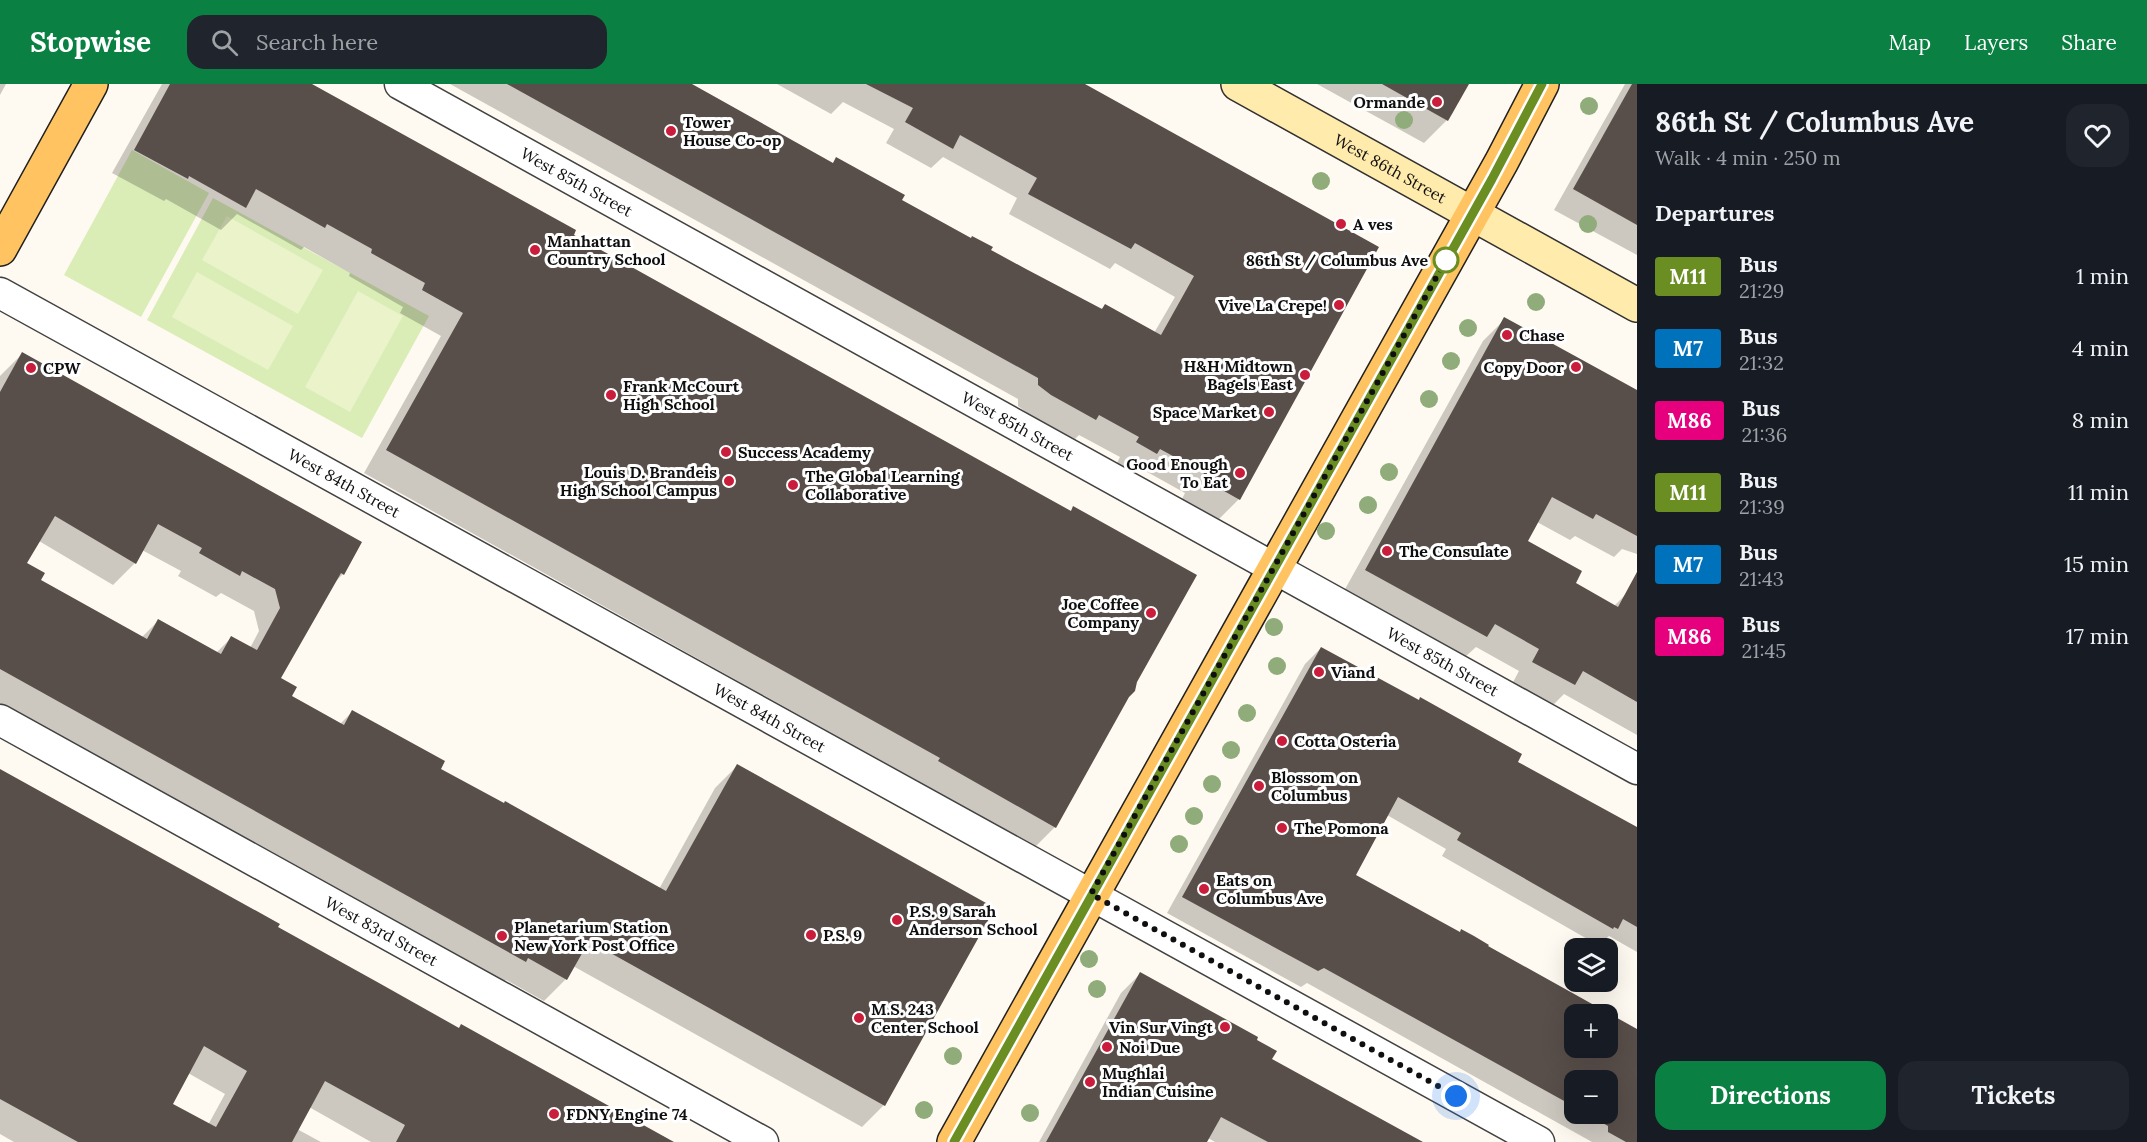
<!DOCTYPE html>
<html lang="en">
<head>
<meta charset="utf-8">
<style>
  :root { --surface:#171b24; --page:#20242c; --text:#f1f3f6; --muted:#9ea1a6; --accent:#0b8043 }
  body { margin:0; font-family:Lora,serif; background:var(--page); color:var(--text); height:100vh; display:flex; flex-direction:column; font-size:22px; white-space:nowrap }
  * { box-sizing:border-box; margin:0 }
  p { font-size:20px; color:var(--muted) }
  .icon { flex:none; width:33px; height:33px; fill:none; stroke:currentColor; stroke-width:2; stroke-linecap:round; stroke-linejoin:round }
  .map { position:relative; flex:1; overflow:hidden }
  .details { display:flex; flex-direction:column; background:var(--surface); width:510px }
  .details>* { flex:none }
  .badge { padding:0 12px; border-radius:4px; font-size:21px; line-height:39px }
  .controls { position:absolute; left:1564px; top:854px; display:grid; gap:12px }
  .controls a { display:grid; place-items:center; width:54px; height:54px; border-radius:12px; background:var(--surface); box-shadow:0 6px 24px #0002; font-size:30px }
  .you { position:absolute; width:30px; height:30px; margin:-15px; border:4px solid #fff; border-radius:50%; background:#1a73e8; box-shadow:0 0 0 9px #1a73e833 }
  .map>.badge { position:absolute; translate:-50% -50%; box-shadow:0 0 0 3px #fff }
  h2 { padding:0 18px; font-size:22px; line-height:54px }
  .round { display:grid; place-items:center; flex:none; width:63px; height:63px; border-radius:18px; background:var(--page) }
  .summary { display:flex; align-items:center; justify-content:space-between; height:102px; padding:0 18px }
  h1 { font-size:28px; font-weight:800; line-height:45px }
  .cta { display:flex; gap:12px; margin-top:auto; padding:12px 18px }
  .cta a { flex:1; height:69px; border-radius:18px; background:var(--accent); color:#fff; font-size:24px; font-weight:800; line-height:69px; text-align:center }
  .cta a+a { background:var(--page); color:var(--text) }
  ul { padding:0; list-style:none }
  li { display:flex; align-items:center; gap:18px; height:72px; padding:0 18px }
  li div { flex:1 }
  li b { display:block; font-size:22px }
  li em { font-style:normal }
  li .badge { min-width:66px; font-weight:700; text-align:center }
  header { display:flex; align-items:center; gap:36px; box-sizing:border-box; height:84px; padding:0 30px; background:var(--accent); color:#fff }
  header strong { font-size:28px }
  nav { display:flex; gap:33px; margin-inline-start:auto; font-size:21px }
  .search { width:420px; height:54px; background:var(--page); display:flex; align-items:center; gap:15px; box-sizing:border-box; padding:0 21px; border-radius:18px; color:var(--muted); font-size:22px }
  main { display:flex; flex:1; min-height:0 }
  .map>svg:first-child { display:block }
  .green { fill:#daedb7 }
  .pitch { fill:#eaf3c9 }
  .shadow { fill:#0003; fill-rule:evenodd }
  .building { fill:#584e4a; fill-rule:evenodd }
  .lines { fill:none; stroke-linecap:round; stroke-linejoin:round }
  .street-casing { stroke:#424242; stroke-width:33 }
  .secondary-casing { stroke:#313131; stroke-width:36 }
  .primary-casing { stroke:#202020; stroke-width:36 }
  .street { stroke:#fff; stroke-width:30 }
  .secondary { stroke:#ffebac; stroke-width:33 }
  .primary { stroke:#ffc461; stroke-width:33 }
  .tree { fill:#90ac7a }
  .line-casing { stroke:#fff; stroke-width:14 }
  .line { stroke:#6b8e23; stroke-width:9 }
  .walk { stroke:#0f0f0f; stroke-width:6; stroke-dasharray:0 10.8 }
  .poi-dot { fill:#ca1c3b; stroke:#fff; stroke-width:2 }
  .stop-dot { fill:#fff; stroke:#6b8e23; stroke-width:3 }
  .labels { text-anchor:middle; stroke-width:6; stroke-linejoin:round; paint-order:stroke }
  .poi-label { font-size:16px; font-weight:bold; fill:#0f0f0f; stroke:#fff; text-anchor:start }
  .street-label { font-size:16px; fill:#0f0f0f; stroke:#fff }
  .stop-label { font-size:16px; font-weight:bold; fill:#0f0f0f; stroke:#fff; text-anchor:end }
</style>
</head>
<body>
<header>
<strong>Stopwise</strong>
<div class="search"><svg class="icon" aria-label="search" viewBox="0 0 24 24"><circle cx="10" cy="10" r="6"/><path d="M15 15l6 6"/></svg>Search here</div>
<nav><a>Map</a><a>Layers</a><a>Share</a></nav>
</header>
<main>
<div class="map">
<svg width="1637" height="1058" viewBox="0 0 1637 1058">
  <rect width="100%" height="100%" fill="#fffaf1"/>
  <g class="green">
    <path d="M132,66L209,109L141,233L64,191Z"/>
    <path d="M213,114L429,232L362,354L147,236Z"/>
  </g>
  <g class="pitch">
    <path d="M227,132L323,186L298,230L202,176Z"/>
    <path d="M197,188L293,242L268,286L172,233Z"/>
    <path d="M358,207L403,232L350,328L305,303Z"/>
  </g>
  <g class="shadow">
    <path d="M0,0H6L0,11Z"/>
    <path d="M162,0H309L572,152L1070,428L1074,424L1127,613L1055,743L1032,766L916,701L918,697L364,389L441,252L400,229L403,223L349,192L350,189L304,163L301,166L237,130L221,146L166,115L164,117L112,89Z"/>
    <path d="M450,0H688L832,80L837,75L900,117L1100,226L1105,222L1154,249L1175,213L1115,179L1110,185L1009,130L1017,114L943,73L931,84L886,59L894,45L843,18L831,30L777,0H1082L1377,164L1239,415L1219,435L1182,415L1185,409L1140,384L1135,389L1117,379L1120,373L1079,351L1075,355L1030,331L1018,322V315Z"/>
    <path d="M1317,0H1467L1447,36L1424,59Z"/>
    <path d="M1625,0H1637V171L1554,126Z"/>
    <path d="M1505,235L1637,308V470L1622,465L1614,473L1575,452L1570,456L1537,438L1526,458L1574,500L1614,522L1628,508L1637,513V651L1564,610L1552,622L1512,600L1519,587L1476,563L1464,574L1344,507L1483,257Z"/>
    <path d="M22,270L360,459L343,490L333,500L279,594L290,613L340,640L352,628L439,685L659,805L715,704L737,682L884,1021L862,1043L573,882L566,895L544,917L506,896L503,899L0,621V292ZM39,457L113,501L135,479L142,466L181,487L178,492L216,513L221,509L254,527L259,547L250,564L231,554L216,569L158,537L141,554L39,497L25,480Z"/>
    <path d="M1321,564L1516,678L1637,745V868L1609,852L1600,860L1597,858L1596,860L1442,772L1446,765L1387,731L1354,791L1607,930H1575V963H1608V931L1637,947V1058H1592L1307,899L1301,903L1167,829L1305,580ZM1575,996H1608V1029H1575Z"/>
    <path d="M0,686L378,901L671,1058H371L309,1023L297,1045L321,1058H14L0,1050ZM188,989L225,1010L208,1041L171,1020Z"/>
    <path d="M1140,890L1255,956L1270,976L1419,1058H1215L1208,1054L1205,1058H1039L1121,909Z"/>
  </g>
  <g class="building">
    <path d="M170,0H312L576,146L574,151L1071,427L1073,422L1197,491L1137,598L1135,607L1129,613L1056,744L938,677L940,674L386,366L463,229L422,206L425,199L371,169L372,165L327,140L325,144L256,105L246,124L189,92L188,95L134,66Z"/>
    <path d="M507,0H692L833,79L836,73L905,111L902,116L971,154L972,152L993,163L991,166L1026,185L1102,225L1105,220L1161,251L1194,192L1135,159L1131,165L1028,110L1037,94L960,51L953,65L905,38L913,24L866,0H1085L1379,163L1240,416L1201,394L1204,389L1160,365L1157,370L1136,358L1139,353L1099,331L1096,336L1051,311L1038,301V294Z"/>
    <path d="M1382,0H1469L1448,37Z"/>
    <path d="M1632,0H1637V141L1573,105Z"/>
    <path d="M1504,233L1637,306V452L1596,430L1593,435L1552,413L1528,457L1582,487L1576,499L1618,523L1637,488V618L1583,587L1575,601L1532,578L1539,565L1495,540L1487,553L1365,486Z"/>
    <path d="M22,268L362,458L344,491L341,489L281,594L297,603L292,612L344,641L352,626L445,677L441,685L504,719L505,717L666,807L737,680L995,824L885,1022L589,857L567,896L528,874L526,878L0,585V308ZM55,432L136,480L158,440L202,464L199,469L240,492L242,487L275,505L280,524L257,566L231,552L221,570L158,535L147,555L41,496L45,489L27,479Z"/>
    <path d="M1321,563L1419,616L1420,613L1522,670L1518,678L1637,743V843L1623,835L1618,845L1614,843L1613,845L1457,756L1461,749L1398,713L1356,791L1460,848L1461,845L1474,852L1489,861L1488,862L1637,945V1058H1626L1608,1048V1042L1585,1029H1608V996H1575V1023L1324,884L1318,887L1182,813ZM1575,930H1608V963H1575Z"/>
    <path d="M0,685L280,840L278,843L379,899L459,944L461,940L674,1058H396L405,1041L325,997L292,1058H78L0,1015ZM204,962L247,987L216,1043L173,1020Z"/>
    <path d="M1140,888L1258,953L1257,956L1277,967L1272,975L1423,1058H1268L1221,1033L1207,1058H1046Z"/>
  </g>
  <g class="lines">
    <g class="street-casing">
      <g id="street">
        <path id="s1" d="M400,0L1637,685"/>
        <path id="s2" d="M0,209L1539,1058"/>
        <path id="s3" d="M0,636L763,1058"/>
      </g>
    </g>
    <g class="secondary-casing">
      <g id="secondary">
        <path id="s4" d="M1238,0L1637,221"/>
      </g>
    </g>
    <g class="primary-casing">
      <g id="primary">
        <path d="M0,165L91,0"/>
        <path d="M954,1058L1502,77L1542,0"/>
      </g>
    </g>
    <use href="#street" class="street"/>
    <use href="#secondary" class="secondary"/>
    <use href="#primary" class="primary"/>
  </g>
  <g class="tree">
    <circle cx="1589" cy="22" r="9"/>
    <circle cx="1404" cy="36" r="9"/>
    <circle cx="1321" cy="97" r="9"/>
    <circle cx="1588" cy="140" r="9"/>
    <circle cx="1536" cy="218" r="9"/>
    <circle cx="1468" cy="244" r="9"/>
    <circle cx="1451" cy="277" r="9"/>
    <circle cx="1429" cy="315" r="9"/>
    <circle cx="1389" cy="388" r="9"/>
    <circle cx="1368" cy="421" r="9"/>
    <circle cx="1326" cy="447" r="9"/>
    <circle cx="1274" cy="543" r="9"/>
    <circle cx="1277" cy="582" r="9"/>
    <circle cx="1247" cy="629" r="9"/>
    <circle cx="1231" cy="666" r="9"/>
    <circle cx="1212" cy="700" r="9"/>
    <circle cx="1194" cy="732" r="9"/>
    <circle cx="1179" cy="760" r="9"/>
    <circle cx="1089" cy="875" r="9"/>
    <circle cx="1097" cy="905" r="9"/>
    <circle cx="953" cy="972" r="9"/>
    <circle cx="924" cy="1026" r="9"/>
    <circle cx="1030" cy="1029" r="9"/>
  </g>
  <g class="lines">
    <g class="line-casing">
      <path id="line" d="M954,1058L1492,95L1542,0"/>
    </g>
    <use href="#line" class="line"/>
    <path class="walk" d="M1446,176L1091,810L1456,1012"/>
  </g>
  <g class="poi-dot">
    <circle cx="1437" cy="18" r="6"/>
    <circle cx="671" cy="47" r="6"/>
    <circle cx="1341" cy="140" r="6"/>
    <circle cx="535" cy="166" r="6"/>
    <circle cx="1339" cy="221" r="6"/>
    <circle cx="1507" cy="251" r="6"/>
    <circle cx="1576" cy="283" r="6"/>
    <circle cx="31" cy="284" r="6"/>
    <circle cx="1305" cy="291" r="6"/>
    <circle cx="611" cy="311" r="6"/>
    <circle cx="1269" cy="328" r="6"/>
    <circle cx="726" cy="368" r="6"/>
    <circle cx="1240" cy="389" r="6"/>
    <circle cx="729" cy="397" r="6"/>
    <circle cx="793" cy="401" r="6"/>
    <circle cx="1387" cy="467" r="6"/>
    <circle cx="1151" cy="529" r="6"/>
    <circle cx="1319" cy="588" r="6"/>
    <circle cx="1282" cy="657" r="6"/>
    <circle cx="1259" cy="702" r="6"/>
    <circle cx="1282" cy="744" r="6"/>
    <circle cx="1204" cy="805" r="6"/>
    <circle cx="897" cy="836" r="6"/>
    <circle cx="811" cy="851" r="6"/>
    <circle cx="502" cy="852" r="6"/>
    <circle cx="859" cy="934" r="6"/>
    <circle cx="1225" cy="943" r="6"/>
    <circle cx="1107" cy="963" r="6"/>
    <circle cx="1090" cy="998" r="6"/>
    <circle cx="554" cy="1030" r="6"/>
  </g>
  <circle class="stop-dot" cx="1446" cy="176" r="12"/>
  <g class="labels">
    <g class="poi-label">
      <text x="1425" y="24" text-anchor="end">Ormande</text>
      <text x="683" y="44">Tower<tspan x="683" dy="18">House Co-op</tspan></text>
      <text x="1353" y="146">A ves</text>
      <text x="547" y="163">Manhattan<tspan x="547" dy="18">Country School</tspan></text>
      <text x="1327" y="227" text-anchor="end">Vive La Crepe!</text>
      <text x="1519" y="257">Chase</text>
      <text x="1293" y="288" text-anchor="end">H&amp;H Midtown<tspan x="1293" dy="18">Bagels East</tspan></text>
      <text x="1564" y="289" text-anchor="end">Copy Door</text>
      <text x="43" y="290">CPW</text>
      <text x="623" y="308">Frank McCourt<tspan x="623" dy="18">High School</tspan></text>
      <text x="1257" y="334" text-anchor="end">Space Market</text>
      <text x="738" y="374">Success Academy</text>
      <text x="1228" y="386" text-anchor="end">Good Enough<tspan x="1228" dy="18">To Eat</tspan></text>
      <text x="717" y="394" text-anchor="end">Louis D. Brandeis<tspan x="717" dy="18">High School Campus</tspan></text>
      <text x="805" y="398">The Global Learning<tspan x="805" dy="18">Collaborative</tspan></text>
      <text x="1399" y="473">The Consulate</text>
      <text x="1139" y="526" text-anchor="end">Joe Coffee<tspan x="1139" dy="18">Company</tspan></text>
      <text x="1331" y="594">Viand</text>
      <text x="1294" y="663">Cotta Osteria</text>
      <text x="1271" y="699">Blossom on<tspan x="1271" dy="18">Columbus</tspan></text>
      <text x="1294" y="750">The Pomona</text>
      <text x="1216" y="802">Eats on<tspan x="1216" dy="18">Columbus Ave</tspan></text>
      <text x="909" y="833">P.S. 9 Sarah<tspan x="909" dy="18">Anderson School</tspan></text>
      <text x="514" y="849">Planetarium Station<tspan x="514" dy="18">New York Post Office</tspan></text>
      <text x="823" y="857">P.S. 9</text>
      <text x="871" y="931">M.S. 243<tspan x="871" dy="18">Center School</tspan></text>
      <text x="1213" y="949" text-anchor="end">Vin Sur Vingt</text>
      <text x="1119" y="969">Noi Due</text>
      <text x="1102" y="995">Mughlai<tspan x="1102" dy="18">Indian Cuisine</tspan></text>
      <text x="566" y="1036">FDNY Engine 74</text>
    </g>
    <g class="street-label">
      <text dy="6" stroke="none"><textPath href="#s4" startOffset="174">West 86th Street</textPath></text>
      <text dy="6" stroke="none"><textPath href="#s1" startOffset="202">West 85th Street</textPath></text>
      <text dy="6" stroke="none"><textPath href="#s1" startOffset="706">West 85th Street</textPath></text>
      <text dy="6" stroke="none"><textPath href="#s2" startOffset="393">West 84th Street</textPath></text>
      <text dy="6" stroke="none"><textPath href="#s1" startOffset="1192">West 85th Street</textPath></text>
      <text dy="6" stroke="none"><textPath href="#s2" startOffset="879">West 84th Street</textPath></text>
      <text dy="6" stroke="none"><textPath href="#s3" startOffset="436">West 83rd Street</textPath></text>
    </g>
    <g class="stop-label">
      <text x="1428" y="182">86th St / Columbus Ave</text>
    </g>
  </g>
</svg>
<div class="controls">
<a><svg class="icon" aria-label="layers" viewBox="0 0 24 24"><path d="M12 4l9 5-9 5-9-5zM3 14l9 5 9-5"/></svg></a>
<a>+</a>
<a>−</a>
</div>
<div class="you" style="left:1456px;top:1012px"></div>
</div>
<section class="details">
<div class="summary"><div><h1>86th St / Columbus Ave</h1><p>Walk · 4 min · 250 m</p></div><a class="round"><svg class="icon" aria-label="heart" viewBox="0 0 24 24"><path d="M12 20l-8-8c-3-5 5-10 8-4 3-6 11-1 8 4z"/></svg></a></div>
<h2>Departures</h2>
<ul>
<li><span class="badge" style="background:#6b8e23;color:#fff">M11</span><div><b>Bus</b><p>21:29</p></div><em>1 min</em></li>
<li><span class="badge" style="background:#0072bc;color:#fff">M7</span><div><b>Bus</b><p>21:32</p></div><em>4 min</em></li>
<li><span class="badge" style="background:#e6007e;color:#fff">M86</span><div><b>Bus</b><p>21:36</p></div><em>8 min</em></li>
<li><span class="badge" style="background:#6b8e23;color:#fff">M11</span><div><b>Bus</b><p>21:39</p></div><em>11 min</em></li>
<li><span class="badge" style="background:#0072bc;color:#fff">M7</span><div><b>Bus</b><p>21:43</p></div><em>15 min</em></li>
<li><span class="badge" style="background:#e6007e;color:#fff">M86</span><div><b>Bus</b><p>21:45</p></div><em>17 min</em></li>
</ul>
<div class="cta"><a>Directions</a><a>Tickets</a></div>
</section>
</main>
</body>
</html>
